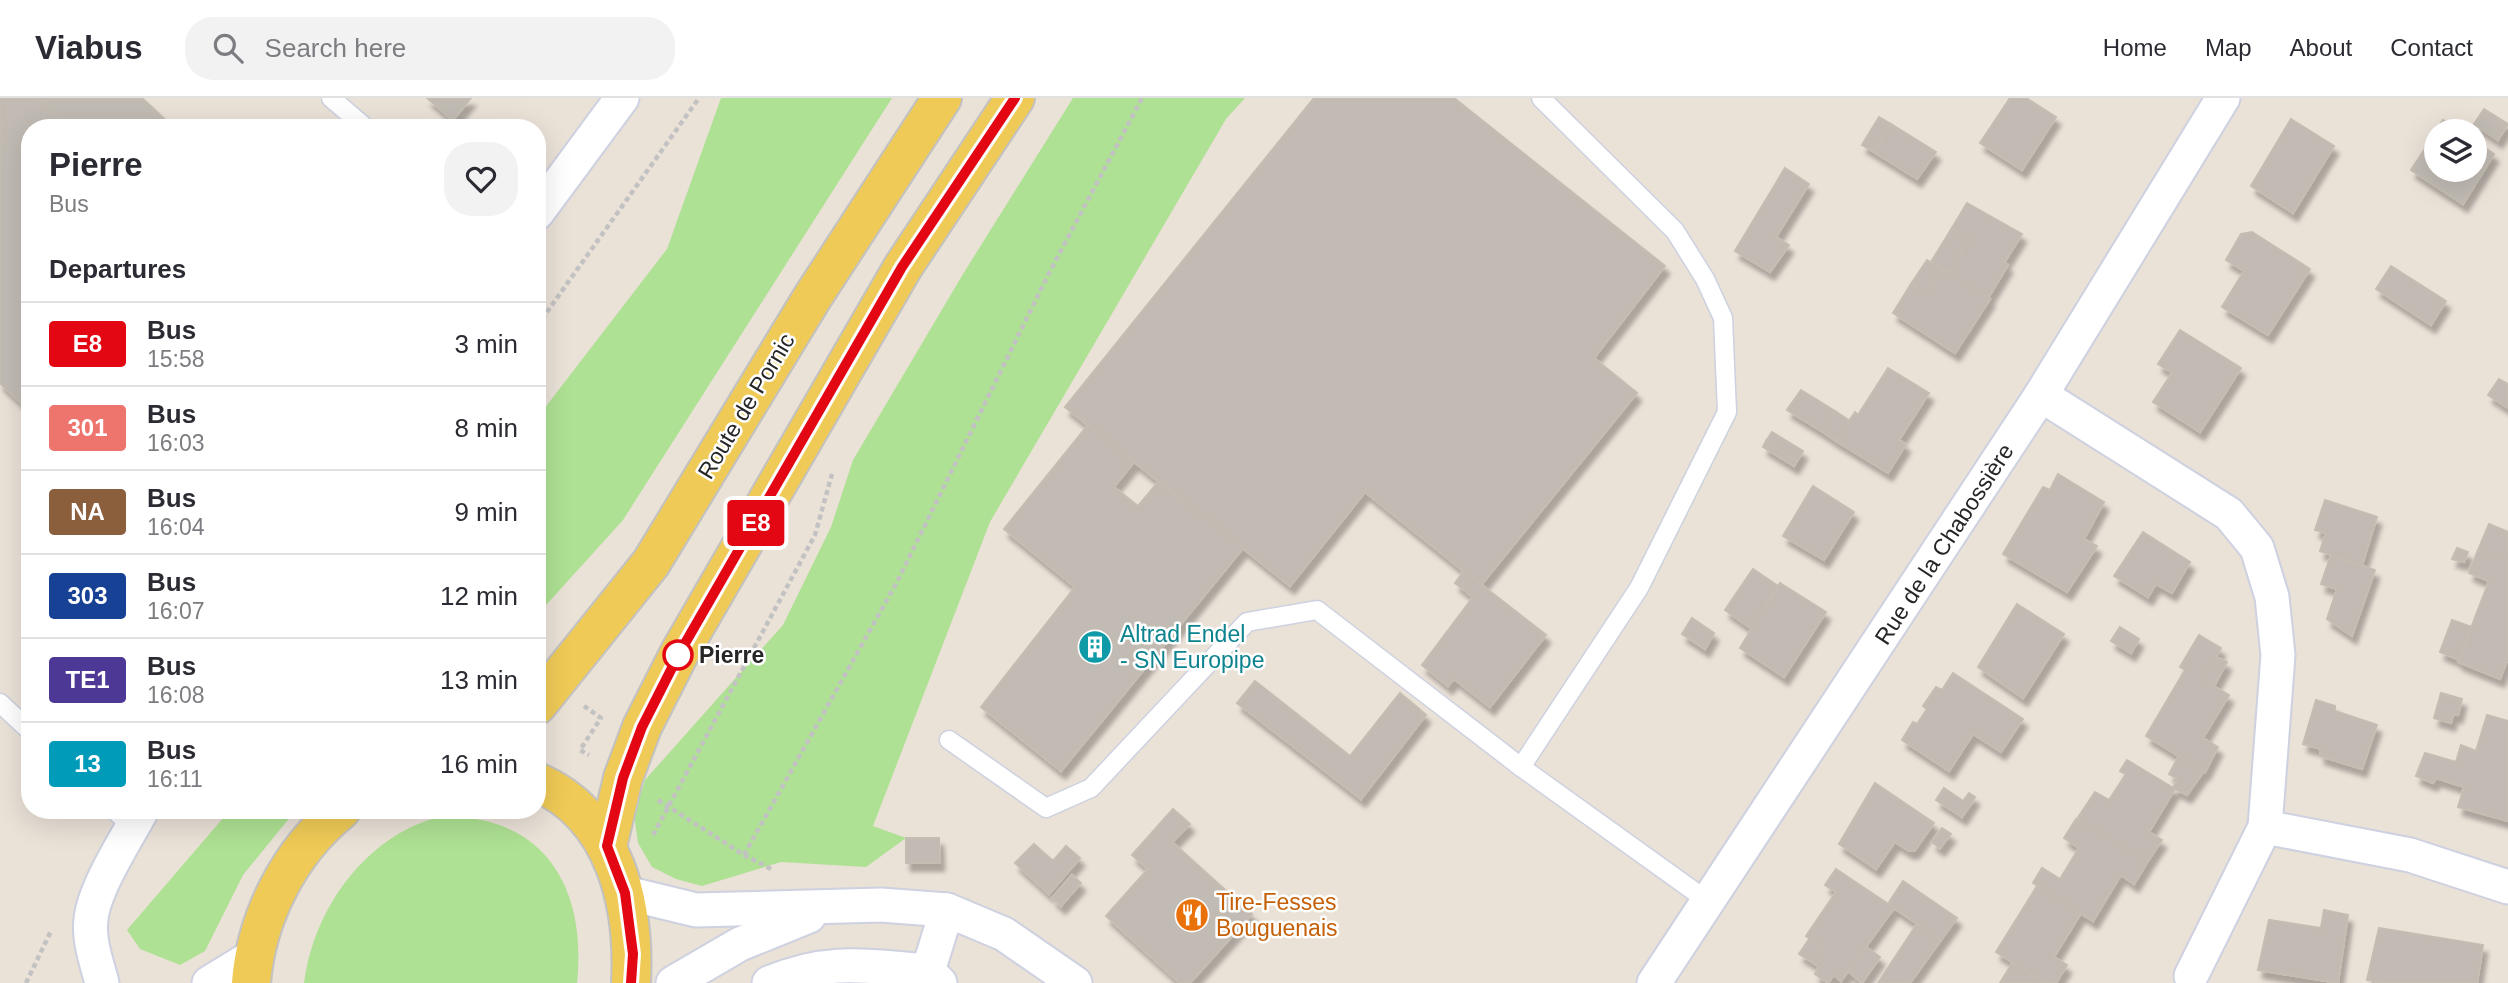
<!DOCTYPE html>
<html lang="en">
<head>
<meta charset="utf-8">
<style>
  :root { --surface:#fff; --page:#f2f2f3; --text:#2b2b33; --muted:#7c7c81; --line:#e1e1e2 }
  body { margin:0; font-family:Arial,sans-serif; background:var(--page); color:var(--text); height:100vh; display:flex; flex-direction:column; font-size:26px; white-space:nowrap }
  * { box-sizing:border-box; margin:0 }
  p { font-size:23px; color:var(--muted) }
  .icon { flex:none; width:38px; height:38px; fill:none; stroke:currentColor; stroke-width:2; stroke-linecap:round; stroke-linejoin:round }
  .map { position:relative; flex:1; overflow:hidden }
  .panel { position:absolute; left:21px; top:21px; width:525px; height:700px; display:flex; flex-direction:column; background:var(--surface); border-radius:28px; box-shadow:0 7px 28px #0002 }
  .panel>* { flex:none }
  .badge { padding:0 14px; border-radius:5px; font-size:24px; line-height:46px }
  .buttons { position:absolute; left:2424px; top:21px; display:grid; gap:14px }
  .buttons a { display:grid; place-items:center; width:63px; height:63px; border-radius:50%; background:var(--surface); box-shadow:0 7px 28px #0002; font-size:35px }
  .map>.badge { position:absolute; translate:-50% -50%; box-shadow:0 0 0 4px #fff }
  h2 { padding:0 28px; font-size:26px; line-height:63px }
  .round { display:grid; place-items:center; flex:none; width:74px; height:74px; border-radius:28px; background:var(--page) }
  .summary { display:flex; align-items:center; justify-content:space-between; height:119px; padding:0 28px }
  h1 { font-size:33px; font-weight:700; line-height:52px }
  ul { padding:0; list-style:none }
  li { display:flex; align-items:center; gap:21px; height:84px; padding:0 28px; border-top:2px solid var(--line) }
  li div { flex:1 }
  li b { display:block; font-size:26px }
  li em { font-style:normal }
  li .badge { min-width:77px; font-weight:700; text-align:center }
  header { display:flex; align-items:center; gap:42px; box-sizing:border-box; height:98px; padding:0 35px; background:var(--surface); border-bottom:2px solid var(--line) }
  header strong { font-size:33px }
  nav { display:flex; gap:38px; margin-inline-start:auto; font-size:24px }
  .search { width:490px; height:63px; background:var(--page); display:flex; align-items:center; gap:18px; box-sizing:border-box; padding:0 24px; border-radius:28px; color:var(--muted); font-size:26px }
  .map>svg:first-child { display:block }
  .green { fill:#aee193 }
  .building { fill:#c1bbb4; stroke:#c4bdb1; stroke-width:2; filter:url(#shadow) }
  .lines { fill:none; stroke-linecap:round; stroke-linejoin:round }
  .lane-casing { stroke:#cdd1e0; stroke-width:21 }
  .street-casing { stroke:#cdd1e0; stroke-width:37 }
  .primary-casing { stroke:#c2c2c2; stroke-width:42 }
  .path { stroke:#c2c2c2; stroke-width:4.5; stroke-dasharray:5 3.5; stroke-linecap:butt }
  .lane { stroke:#fff; stroke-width:18 }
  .street { stroke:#fff; stroke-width:33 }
  .primary { stroke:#efca56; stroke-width:38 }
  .line-casing { stroke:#fff; stroke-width:16 }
  .line { stroke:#e30613; stroke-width:10 }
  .stop-dot { fill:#fff; stroke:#e30613; stroke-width:3.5 }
  .labels { text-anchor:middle; stroke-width:5; stroke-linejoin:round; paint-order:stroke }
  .street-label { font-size:23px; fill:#262626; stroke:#fff }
  .culture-label { font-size:23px; fill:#0d838f; stroke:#fff; text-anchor:start }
  .stop-label { font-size:23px; font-weight:bold; fill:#262626; stroke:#fff; text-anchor:start }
  .food-label { font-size:23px; fill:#c56008; stroke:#fff; text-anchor:start }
</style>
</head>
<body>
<header>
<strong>Viabus</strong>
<div class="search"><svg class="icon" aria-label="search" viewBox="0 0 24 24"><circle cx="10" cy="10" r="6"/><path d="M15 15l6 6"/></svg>Search here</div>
<nav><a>Home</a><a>Map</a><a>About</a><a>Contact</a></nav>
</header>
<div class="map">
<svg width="2508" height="885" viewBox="0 0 2508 885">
  <defs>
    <filter id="shadow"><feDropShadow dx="4.5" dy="8" stdDeviation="2" flood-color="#0004"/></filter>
  </defs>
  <rect width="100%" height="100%" fill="#eae1d7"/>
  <g class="green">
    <path d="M721,0H892L623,422L537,517V320L667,151Z"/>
    <path d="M1073,0H1245L1226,21L990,424L873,728L906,740L866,769L781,764L702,788L676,781L652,769L638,745L634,717L645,682L783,527L831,429L853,362L963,176Z"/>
    <path d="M230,712H296L243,777L205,853L180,867L140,851L127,832Z"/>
    <path d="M439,719C543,715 587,788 577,885H304C313,812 365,738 439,719Z"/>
  </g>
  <g class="building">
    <path d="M0,0H37L69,30H30V313L0,285Z"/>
    <path d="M37,0H142L174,30H69Z"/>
    <path d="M427,0H471L453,22Z"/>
    <path d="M1314,0H1454L1665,168L1594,260L1637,295L1481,487L1365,394L1290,488L1065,309Z"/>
    <path d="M2010,0H2026L2056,19L2022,72L1980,45Z"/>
    <path d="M2484,11L2508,26L2498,42L2474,26Z"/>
    <path d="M1879,19L1891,26L1874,54L1862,47Z"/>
    <path d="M2291,21L2334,48L2293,115L2251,88Z"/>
    <path d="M2443,22L2460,33H2436Z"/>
    <path d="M1891,26L1936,54L1917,81L1874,54Z"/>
    <path d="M2436,34V72H2474V43L2494,56L2463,106L2411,72Z"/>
    <path d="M1785,70L1809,86L1776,139L1789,147L1770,174L1735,153Z"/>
    <path d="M1967,105L2022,136L2004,165L2008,167L1988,200L1949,175L1969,141L1952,130Z"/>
    <path d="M1952,130L1969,141L1949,175L1931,164Z"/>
    <path d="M2252,134L2310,171L2268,237L2222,209L2244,173L2226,162L2241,136Z"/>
    <path d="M1927,162L1943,171L1927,196L1911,186Z"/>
    <path d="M2391,168L2446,203L2431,227L2376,191Z"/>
    <path d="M1943,171L1990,201L1955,255L1893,215L1911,186L1927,196Z"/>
    <path d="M2180,232L2241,270L2200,334L2153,304L2172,275L2158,266Z"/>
    <path d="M1888,270L1929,295L1899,342L1906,346L1888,375L1836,343L1855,314L1858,317Z"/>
    <path d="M2499,281L2508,286V310L2488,297Z"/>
    <path d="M1801,292L1835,313L1823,334L1787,312Z"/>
    <path d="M1835,313L1850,323L1836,343L1823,334Z"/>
    <path d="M1088,327L1134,364L1114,389L1138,408L1158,384L1244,449L1061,673L981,609L1075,489L1004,431Z"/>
    <path d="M1772,334L1803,353L1797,363L1766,343Z"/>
    <path d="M1766,343L1797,363L1794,368L1763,349Z"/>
    <path d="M2058,376L2104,404L2084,441L2097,448L2067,494L2003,456L2043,389L2050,392Z"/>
    <path d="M1813,388L1854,414L1824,462L1783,438Z"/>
    <path d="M2325,402L2377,419L2362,467L2320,453L2326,435L2315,432Z"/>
    <path d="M2489,426L2508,434V461L2478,452Z"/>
    <path d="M2143,434L2190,464L2172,495L2156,486L2148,499L2114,478Z"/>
    <path d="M2457,450L2468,454L2464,464L2452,461Z"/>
    <path d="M2478,452L2508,461V560L2500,581L2458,564L2489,483L2469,475Z"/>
    <path d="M2331,457L2375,472L2352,538L2327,521L2337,491L2321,486Z"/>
    <path d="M1753,471L1778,488L1752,531L1725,512Z"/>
    <path d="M1464,473L1546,537L1490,609L1454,581L1448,588L1422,567L1473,499L1455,485Z"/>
    <path d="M1780,485L1826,514L1784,579L1740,550Z"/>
    <path d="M2017,506L2064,536L2023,600L1978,569Z"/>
    <path d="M1692,520L1714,535L1705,551L1682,536Z"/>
    <path d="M2452,522L2472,529L2459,562L2440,554Z"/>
    <path d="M2120,529L2139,541L2131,555L2111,543Z"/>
    <path d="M2199,537L2221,550L2203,582L2229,597L2203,640L2218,649L2205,674L2146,638L2185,572L2180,569Z"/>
    <path d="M2216,559L2227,564L2214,588L2203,582Z"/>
    <path d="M1953,575L2023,621L2001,654L1973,636L1949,673L1902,642L1913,624L1917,626L1927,611L1923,608L1936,589L1942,592Z"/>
    <path d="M1255,583L1350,658L1400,595L1426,617L1361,701L1237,605Z"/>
    <path d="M2441,595L2462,601L2458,617L2453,616L2451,625L2434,620Z"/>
    <path d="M2316,602L2335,608V613L2377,627L2362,671L2320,658L2321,651L2303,646Z"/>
    <path d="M2487,617L2508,623V723L2458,709L2464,689L2436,680L2433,685L2416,678L2425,655L2456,664L2461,647L2476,653Z"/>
    <path d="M2179,658L2204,673L2187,697L2173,690L2178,681L2169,676Z"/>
    <path d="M2127,662L2175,691L2149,734L2162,742L2148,763L2077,721L2095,694L2109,702L2126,676L2120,673Z"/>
    <path d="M1875,685L1934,725L1915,752L1909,753L1895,744L1876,771L1839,746Z"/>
    <path d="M1944,690L1963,703L1969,695L1975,699L1962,719L1936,702Z"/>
    <path d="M1173,711L1190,726L1172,744L1252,816L1190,885H1180L1106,818L1148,771L1132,757Z"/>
    <path d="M2076,721L2148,763L2134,786L2121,777L2093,823L2033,785L2042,770L2060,781L2079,750L2064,740Z"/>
    <path d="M1942,730L1951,736L1940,750L1932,744Z"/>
    <path d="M906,740H939L940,765H906Z"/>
    <path d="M1034,746L1053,763L1066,748L1080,760L1049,796L1015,765Z"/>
    <path d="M1836,771L1894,810L1841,883L1834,877L1828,885L1815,876L1819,869L1812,864L1823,850L1806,838L1836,794L1825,787Z"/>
    <path d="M1072,777L1081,785L1061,808L1052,800Z"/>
    <path d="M1903,783L1957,820L1941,842L1888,806Z"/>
    <path d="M2037,788L2081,815L2054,859L2067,867L2056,885H2045L1996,854Z"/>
    <path d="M2324,812L2348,817L2338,885L2258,872L2269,822L2321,830Z"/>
    <path d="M1917,826L1941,842L1910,885H1878Z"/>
    <path d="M2379,830L2483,847L2477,885H2387L2367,882Z"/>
    <path d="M1810,840L1823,850L1812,864L1799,856Z"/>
    <path d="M1866,849L1880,859L1862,885L1848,873Z"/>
    <path d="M2013,864L2045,885H2000Z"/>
  </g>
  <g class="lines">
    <g class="lane-casing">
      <g id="lane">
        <path d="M331,0L366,30"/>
        <path d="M1541,0L1675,133L1705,181L1723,220L1727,314L1639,490L1521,669L1709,804"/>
        <path d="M0,605L30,633"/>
        <path d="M949,642L1046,710L1091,690L1247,524L1317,512L1521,669"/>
        <path d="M114,712L133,729"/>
      </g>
    </g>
    <g class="street-casing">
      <g id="street">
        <path d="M537,115L622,0"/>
        <path d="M2041,297L2229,416L2257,450L2272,499L2278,557L2265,729L2191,878"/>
        <path d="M2265,729L2410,757L2508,789"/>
        <path d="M626,795L696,812L881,807L947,812L1004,836L1075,885"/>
        <path d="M102,885C97,865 88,842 91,821C94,790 127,740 142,712"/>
        <path d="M209,885L253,858"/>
        <path d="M673,885L740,846L809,818"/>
        <path d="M769,885C828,860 866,868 928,873"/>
        <path d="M940,885L928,873L947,812"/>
        <path d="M1654,885L2041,297L2223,0"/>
      </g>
    </g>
    <g class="primary-casing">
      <g id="primary">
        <path d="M537,607L651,465L812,200L942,0"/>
        <path d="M537,684C616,718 635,808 631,885"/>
        <path d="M607,749L623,680L642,629L680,554L903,169L1015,0"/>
        <path d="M251,885C256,820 289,754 341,712"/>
      </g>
    </g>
    <g class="path">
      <path d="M537,228L699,0"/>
      <path d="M584,608L601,620L580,652L589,657"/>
      <path d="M658,702L744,757L773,772"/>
      <path d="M653,737L815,437L832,376"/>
      <path d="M744,757L897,484L1048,177L1142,0"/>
      <path d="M26,885L51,833"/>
    </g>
    <use href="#lane" class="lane"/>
    <use href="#street" class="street"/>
    <use href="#primary" class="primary"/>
  </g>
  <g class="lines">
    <g class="line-casing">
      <path id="line" d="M631,885L633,856L625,795L607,748L623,680L642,629L680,554L902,169L1015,0"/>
    </g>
    <use href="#line" class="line"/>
  </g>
  <defs>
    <g id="building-disc" transform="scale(1.75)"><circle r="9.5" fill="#0f9aa8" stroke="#fff"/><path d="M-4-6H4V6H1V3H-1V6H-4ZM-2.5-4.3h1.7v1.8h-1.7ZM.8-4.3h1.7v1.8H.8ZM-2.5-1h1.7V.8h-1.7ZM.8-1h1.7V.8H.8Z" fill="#fff"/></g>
    <g id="restaurant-disc" transform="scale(1.75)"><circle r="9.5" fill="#e8710a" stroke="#fff"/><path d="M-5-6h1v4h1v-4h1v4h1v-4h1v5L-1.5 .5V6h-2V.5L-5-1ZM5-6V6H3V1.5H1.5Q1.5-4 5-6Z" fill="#fff"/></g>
  </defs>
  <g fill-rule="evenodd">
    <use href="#building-disc" x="1095" y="549"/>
    <use href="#restaurant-disc" x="1192" y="817"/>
  </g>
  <circle class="stop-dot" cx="678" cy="557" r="14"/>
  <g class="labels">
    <g class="street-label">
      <text transform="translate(746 308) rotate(-59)" y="8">Route de Pornic</text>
      <text transform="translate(1944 446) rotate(-57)" y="8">Rue de la Chabossière</text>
    </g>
    <g class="culture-label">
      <text x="1120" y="544">Altrad Endel<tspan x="1120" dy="26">- SN Europipe</tspan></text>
    </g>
    <g class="stop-label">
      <text x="699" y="565">Pierre</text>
    </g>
    <g class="food-label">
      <text x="1216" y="812">Tire-Fesses<tspan x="1216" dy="26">Bouguenais</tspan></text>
    </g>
  </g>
</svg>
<div class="buttons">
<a><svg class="icon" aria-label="layers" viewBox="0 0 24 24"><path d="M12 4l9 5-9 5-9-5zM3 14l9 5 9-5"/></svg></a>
</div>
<b class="badge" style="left:756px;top:425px;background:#e30613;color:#fff">E8</b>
<section class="panel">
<div class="summary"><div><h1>Pierre</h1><p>Bus</p></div><a class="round"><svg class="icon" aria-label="heart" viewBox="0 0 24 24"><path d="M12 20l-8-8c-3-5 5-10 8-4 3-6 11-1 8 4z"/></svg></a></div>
<h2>Departures</h2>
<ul>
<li><span class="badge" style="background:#e30613;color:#fff">E8</span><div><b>Bus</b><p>15:58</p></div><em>3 min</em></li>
<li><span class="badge" style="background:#ee756d;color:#fff">301</span><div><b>Bus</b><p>16:03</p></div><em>8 min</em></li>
<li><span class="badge" style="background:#8b5e3c;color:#fff">NA</span><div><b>Bus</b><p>16:04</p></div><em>9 min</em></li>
<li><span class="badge" style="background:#164194;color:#fff">303</span><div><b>Bus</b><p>16:07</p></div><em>12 min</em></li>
<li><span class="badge" style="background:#4e3896;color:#fff">TE1</span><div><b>Bus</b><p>16:08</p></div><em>13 min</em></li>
<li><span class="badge" style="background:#009bb9;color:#fff">13</span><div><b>Bus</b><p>16:11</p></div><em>16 min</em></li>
</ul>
</section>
</div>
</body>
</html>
